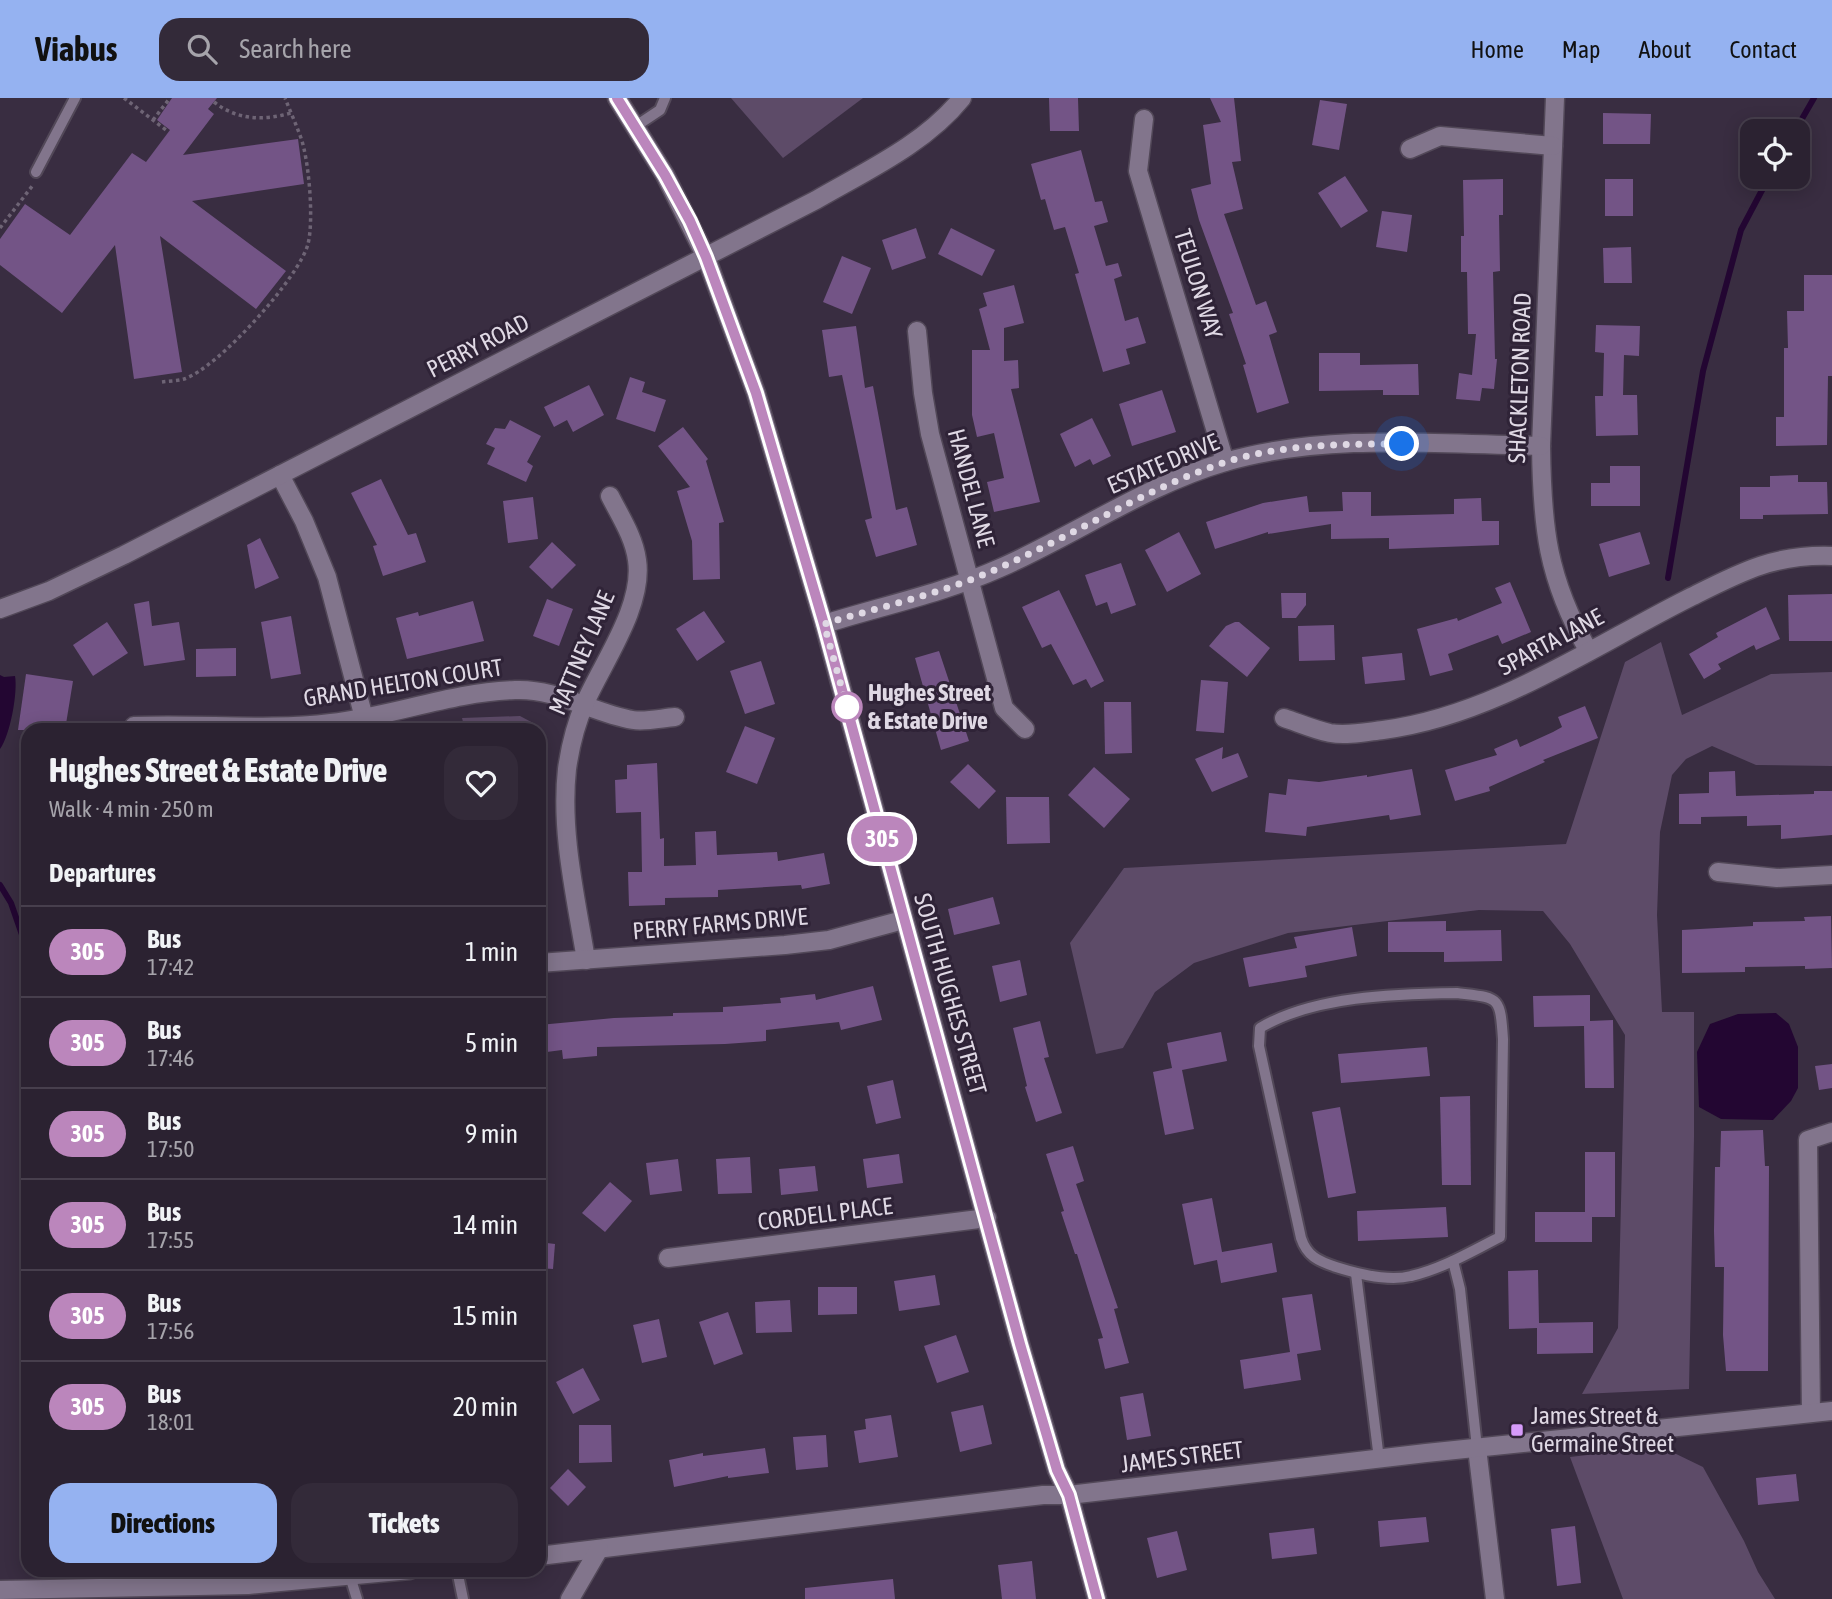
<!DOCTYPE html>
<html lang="en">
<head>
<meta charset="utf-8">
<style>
  :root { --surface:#2b2231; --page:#332a39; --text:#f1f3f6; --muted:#a6a4ab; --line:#473f4d; --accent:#95b2f1 }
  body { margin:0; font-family:"Asap Condensed",sans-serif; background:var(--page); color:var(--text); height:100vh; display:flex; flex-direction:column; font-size:26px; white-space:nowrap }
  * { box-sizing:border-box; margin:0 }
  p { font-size:23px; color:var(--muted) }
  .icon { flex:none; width:38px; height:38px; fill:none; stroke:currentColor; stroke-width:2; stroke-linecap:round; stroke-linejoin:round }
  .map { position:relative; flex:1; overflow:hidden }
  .sheet { position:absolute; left:21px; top:625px; width:525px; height:854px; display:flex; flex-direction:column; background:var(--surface); border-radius:21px; box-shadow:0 4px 18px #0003,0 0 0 2px var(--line) }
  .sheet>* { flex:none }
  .badge { padding:0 14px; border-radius:23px; font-size:24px; line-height:46px }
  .buttons { position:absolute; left:1740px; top:21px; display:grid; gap:14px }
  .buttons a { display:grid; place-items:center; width:70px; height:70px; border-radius:14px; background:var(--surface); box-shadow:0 4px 18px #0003,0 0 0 2px var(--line); font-size:35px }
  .you { position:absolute; width:35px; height:35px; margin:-18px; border:5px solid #fff; border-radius:50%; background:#1a73e8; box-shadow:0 0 0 10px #1a73e833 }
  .map>.badge { position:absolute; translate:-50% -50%; box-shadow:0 0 0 4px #fff }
  h2 { padding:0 28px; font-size:26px; line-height:63px }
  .round { display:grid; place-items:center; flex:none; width:74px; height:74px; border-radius:21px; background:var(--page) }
  .headline { display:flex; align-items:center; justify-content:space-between; height:119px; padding:0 28px }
  h1 { font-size:33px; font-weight:800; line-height:52px }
  .action { display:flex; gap:14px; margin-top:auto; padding:14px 28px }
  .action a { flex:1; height:80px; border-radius:21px; background:var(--accent); color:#111; font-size:28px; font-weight:800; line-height:80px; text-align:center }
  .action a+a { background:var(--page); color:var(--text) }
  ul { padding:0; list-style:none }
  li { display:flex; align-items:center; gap:21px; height:91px; padding:0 28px; border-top:2px solid var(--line) }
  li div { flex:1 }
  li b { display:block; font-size:26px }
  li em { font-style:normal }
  li .badge { min-width:77px; font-weight:700; text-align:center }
  header { display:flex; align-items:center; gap:42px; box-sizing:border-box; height:98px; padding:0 35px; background:var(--accent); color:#111 }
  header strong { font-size:33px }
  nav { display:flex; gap:38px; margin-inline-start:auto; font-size:24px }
  .search { width:490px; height:63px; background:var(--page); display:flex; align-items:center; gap:18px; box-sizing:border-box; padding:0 24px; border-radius:21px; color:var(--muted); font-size:26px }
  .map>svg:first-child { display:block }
  .green { fill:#5d4b68 }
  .water { fill:#230632 }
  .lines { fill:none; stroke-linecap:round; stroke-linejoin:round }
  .stream { stroke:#230632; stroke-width:6 }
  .building { fill:#735486 }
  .lane-casing { stroke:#524858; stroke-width:14 }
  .street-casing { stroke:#524858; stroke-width:21 }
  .secondary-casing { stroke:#524858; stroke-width:21 }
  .path { stroke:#6e6475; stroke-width:3.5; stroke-dasharray:3.5 3.5; stroke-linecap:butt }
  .lane { stroke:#82758c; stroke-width:10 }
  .street { stroke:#82758c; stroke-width:18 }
  .secondary { stroke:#82758c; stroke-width:18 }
  .line-casing { stroke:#fff; stroke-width:16 }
  .line { stroke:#bb86bc; stroke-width:10 }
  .walk { stroke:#dfd8e4; stroke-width:7; stroke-dasharray:0 12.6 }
  .stop-dot { fill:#fff; stroke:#bb86bc; stroke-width:3.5 }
  .poi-dot { fill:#d69bfa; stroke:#2f2337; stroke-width:2.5 }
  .labels { text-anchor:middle; stroke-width:6; stroke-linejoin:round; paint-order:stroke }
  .street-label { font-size:24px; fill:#dfd8e4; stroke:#2f2337 }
  .stop-label { font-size:24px; font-weight:bold; fill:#dfd8e4; stroke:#2f2337; text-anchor:start }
  .poi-label { font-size:24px; fill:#dfd8e4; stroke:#2f2337; text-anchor:start }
</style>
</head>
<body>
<header>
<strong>Viabus</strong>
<div class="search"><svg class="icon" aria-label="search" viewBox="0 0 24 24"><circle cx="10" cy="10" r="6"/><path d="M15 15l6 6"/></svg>Search here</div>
<nav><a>Home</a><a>Map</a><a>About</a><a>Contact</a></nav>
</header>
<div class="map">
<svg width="1832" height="1501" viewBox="0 0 1832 1501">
  <rect width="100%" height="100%" fill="#392d41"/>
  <g class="green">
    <path d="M731,0H863L783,60Z"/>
    <path d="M1661,544L1682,617L1771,576L1832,574V668L1756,667L1712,648L1686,661L1672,677L1660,734L1657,817L1662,914H1694V1039L1689,1291L1582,1296L1618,1230L1625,937L1570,846L1543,813L1479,812L1288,835L1194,865L1155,894L1123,950L1096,956L1070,845L1124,770L1566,746L1625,564Z"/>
    <path d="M520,618L535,626L538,632H465L462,620Z"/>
    <path d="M1647,1350L1670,1353L1703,1369L1744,1443L1758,1474L1775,1501H1623L1570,1359Z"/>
  </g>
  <g class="water">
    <path d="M0,577L4,579L15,578C18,594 10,638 0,651Z"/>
    <path d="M1776,915L1789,926L1798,949V990L1791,1003L1773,1022L1721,1021L1699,1009L1697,954L1710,926L1738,916Z"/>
  </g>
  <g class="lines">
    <g class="stream">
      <path d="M1795,33L1814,0"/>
      <path d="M1668,480L1703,273L1741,132L1769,79"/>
      <path d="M0,787L11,805L28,854"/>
      <path d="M41,1501L48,1472"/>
    </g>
  </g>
  <g class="building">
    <path d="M172,0H217L208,11L214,16L183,57L298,41L304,86L192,103L286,173L256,211L160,138L182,274L134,281L115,147L62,215L0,167V141L25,106L70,137L132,55L146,64L170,32L157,22Z"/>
    <path d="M1049,0H1078L1079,33H1050Z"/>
    <path d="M1210,0H1234L1241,63L1232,64L1243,111L1224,116L1256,207L1266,203L1277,234L1269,237L1289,305L1257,315L1243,267L1246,266L1229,216L1233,215L1199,122L1191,91L1211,86L1203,27L1221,24Z"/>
    <path d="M1320,2L1347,6L1339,52L1312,47Z"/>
    <path d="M1603,15L1651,16L1650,46H1603Z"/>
    <path d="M1081,52L1095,104L1102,103L1108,124L1094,128L1106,168L1118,165L1122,178L1114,181L1125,223L1138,219L1146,245L1126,251L1130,266L1103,274L1075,176L1079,175L1065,129L1054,132L1045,101L1041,102L1031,66Z"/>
    <path d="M1345,78L1368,113L1341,130L1318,95Z"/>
    <path d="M1503,81V117H1499L1500,173L1493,174L1495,261H1497L1494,291L1482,290L1480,303L1456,301L1459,275L1472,277L1476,236H1468L1467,174H1461V138H1464L1463,82Z"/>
    <rect x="1605" y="81" width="28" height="37"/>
    <path d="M1382,113L1412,117L1407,154L1376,149Z"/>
    <path d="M916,130L926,160L892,172L882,142Z"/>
    <path d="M951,130L995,152L982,178L938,156Z"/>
    <path d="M1631,149L1632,185H1604L1603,150Z"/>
    <path d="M842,158L871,170L852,216L823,204Z"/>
    <path d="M1804,177H1832V278H1828L1827,347L1776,348V319H1784V250H1788L1787,213H1804Z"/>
    <path d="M1014,187L1024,225L1004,230V263L1018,262L1019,290L1011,291L1040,404L994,414L987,384L1004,380L994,335L977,339L972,317V252H990L979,211L987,208L983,195Z"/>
    <path d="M1596,227L1640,228L1639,258L1624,257L1623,297H1637L1638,337L1596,338L1595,298H1603L1604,255L1595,254Z"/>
    <path d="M856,228L865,290L873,288L896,412L907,409L917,447L876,459L865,422L872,420L842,277L829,279L822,232Z"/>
    <path d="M1319,255H1360V267L1418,266L1419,297H1383V292L1319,293Z"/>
    <path d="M630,279L645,284L642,294L666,302L655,334L616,321Z"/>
    <path d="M589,287L604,317L573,334L567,322L554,329L544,309Z"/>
    <path d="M1162,292L1176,334L1132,348L1119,306Z"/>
    <path d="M1092,320L1111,358L1093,367L1090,361L1075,369L1060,336Z"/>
    <path d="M510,322L541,338L527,364L533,368L526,384L487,366L495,350L486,346L495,330L505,331Z"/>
    <path d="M683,329L708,361L706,363L724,424L719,425L720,481L693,482L692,443L677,393L690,389L658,348Z"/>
    <path d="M1610,368H1640V408H1591V385H1610Z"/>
    <path d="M1798,377V384H1827L1828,416L1763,417V421H1740V389H1770V378Z"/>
    <path d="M381,381L408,437L416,435L426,464L383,478L373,448L377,447L351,395Z"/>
    <path d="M1342,394H1371V418L1454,416V401L1481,400L1482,423H1499V447L1389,451V440L1331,441V426L1268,436V434L1215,451L1206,424L1263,405L1307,398L1309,414L1343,413Z"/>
    <path d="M533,399L538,441L508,445L503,403Z"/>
    <path d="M1179,434L1201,476L1167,494L1145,452Z"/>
    <path d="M1640,434L1650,466L1609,479L1599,446Z"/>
    <path d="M260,440L279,480L255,491L247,447Z"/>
    <path d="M552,444L576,467L552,491L529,469Z"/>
    <path d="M1121,465L1136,507L1111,516L1107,504L1096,508L1085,477Z"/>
    <path d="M1510,484L1531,534L1502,546L1498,537L1448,556L1453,572L1430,578L1417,531L1457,520L1458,523L1502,505L1495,490Z"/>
    <path d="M1059,492L1104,583L1091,590L1086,581L1073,587L1051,546L1042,550L1022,509Z"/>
    <path d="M1281,495H1306V507L1296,520H1282Z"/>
    <path d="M1832,496V543H1789L1788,497Z"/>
    <path d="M547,501L573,511L559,548L533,538Z"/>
    <path d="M149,503L152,528L179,524L185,562L144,568L134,506Z"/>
    <path d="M473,503L484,543L407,561L396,520L418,514L419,518Z"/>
    <path d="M1766,509L1780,541L1756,552L1754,547L1718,566L1721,571L1704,581L1689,556L1718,539L1716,535Z"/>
    <path d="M704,513L725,544L697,563L676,531Z"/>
    <path d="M291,518L301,576L271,581L261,524Z"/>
    <path d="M107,524L128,555L93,578L73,547Z"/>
    <path d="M1235,524H1239L1270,550L1247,579L1209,548L1226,528Z"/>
    <path d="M1334,527L1335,562L1299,563L1298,528Z"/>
    <path d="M236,550V578L196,579V551Z"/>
    <path d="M939,553L969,643L941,652L915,560Z"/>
    <path d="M1402,555L1405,582L1365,586L1362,559Z"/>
    <path d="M761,563L775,606L745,616L730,573Z"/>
    <path d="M26,576L73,583L65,632H18Z"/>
    <path d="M1201,582L1228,584L1224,635L1196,633Z"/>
    <path d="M1104,604H1131L1132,655L1105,656Z"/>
    <path d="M1585,608L1598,640L1543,662L1545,664L1489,689L1490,693L1455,703L1445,672L1497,657L1494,651L1517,641L1520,649L1553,634L1562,629L1558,619Z"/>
    <path d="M745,628L775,640L757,686L726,674Z"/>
    <path d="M1223,649L1222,661L1238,655L1248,679L1212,694L1195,661Z"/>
    <path d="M657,665L660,741L664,740V768L696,767L695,734L716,733L717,757L777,754L778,763L824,755L830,786L802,791L801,787L718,792V799L665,800V807L629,808L628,774H642L641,714L616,715L615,682L627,681V667Z"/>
    <path d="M968,666L996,693L979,711L950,684Z"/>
    <path d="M1094,669L1130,701L1104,730L1068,697Z"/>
    <path d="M1412,671L1421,717L1390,722L1389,717L1307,729L1306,738L1265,734L1269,695L1286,697L1288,681L1319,684L1367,677V679Z"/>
    <path d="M1735,673L1736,698L1814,696V693H1832V737L1781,741V727L1747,728V718L1701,719V726H1679V696L1709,695V674Z"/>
    <path d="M1006,699H1049L1050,745L1007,746Z"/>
    <path d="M993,799L1000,826L954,837L948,811Z"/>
    <path d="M1831,818L1832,870L1805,871V868L1745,869V874L1682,875V832L1753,828V824L1805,823L1804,819Z"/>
    <path d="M1446,823V833L1501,832L1502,863L1444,864V854H1388V824Z"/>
    <path d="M1352,829L1357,858L1305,868L1307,879L1249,889L1243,860L1297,850L1294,839Z"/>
    <path d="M1020,862L1027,897L1000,904L992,868Z"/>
    <path d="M873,888L882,922L841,932L839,924L766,932V943L725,946L597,949V958L563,961L562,952L539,955V927L614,920L673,918V915L723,914V909L781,905L780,900L815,896L816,902Z"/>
    <path d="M1590,897V923L1613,922L1614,990H1585L1584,928L1534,929L1533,898Z"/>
    <path d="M1040,923L1049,959L1044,960L1062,1015L1036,1024L1025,989L1027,988L1013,930Z"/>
    <path d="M1221,934L1227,963L1182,972L1194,1031L1165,1037L1153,974L1172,970L1167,945Z"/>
    <path d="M1427,949L1430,978L1341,985L1338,956Z"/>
    <path d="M1832,966V990L1819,992L1815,968Z"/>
    <path d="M893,982L901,1020L876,1026L867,988Z"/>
    <path d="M1470,998L1471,1087H1442L1440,999Z"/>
    <path d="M1340,1009L1356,1095L1328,1100L1312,1014Z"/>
    <path d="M1763,1032L1765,1068H1769L1768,1273H1726L1723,1237L1724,1169H1715L1714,1133L1715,1069H1720L1721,1033Z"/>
    <path d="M1073,1048L1084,1083L1076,1086L1118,1210L1114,1211L1129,1265L1105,1271L1098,1241L1103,1240L1077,1156H1075L1061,1114L1064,1113L1046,1056Z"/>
    <path d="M1585,1054H1615V1119H1592V1144H1535V1114H1585Z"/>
    <path d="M899,1056L903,1085L867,1090L863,1061Z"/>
    <path d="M750,1059L752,1095L718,1096L716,1061Z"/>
    <path d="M678,1061L682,1093L650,1097L646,1065Z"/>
    <path d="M815,1068L818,1093L781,1097L779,1071Z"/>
    <path d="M610,1084L632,1103L605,1134L582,1115Z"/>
    <path d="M1212,1100L1222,1154L1272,1145L1277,1174L1221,1185L1217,1162L1194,1167L1182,1106Z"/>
    <path d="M1446,1109L1448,1139L1358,1143L1357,1113Z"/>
    <path d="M539,1144L555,1146L553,1171L539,1170Z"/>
    <path d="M1538,1172L1539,1225L1593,1224V1255L1537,1256V1230L1509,1231L1508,1173Z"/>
    <path d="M935,1177L940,1207L899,1213L894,1183Z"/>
    <path d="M818,1189H857V1216L818,1217Z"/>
    <path d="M1312,1196L1321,1252L1297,1256L1301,1282L1244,1291L1240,1262L1290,1254L1282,1200Z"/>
    <path d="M790,1202L792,1234L756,1235L755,1204Z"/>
    <path d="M728,1214L743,1256L714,1267L699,1224Z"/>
    <path d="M659,1221L667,1259L642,1265L633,1227Z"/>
    <path d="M956,1237L969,1274L937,1285L924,1248Z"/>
    <path d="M583,1270L600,1302L573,1316L556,1284Z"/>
    <path d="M1143,1295L1151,1338L1127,1342L1120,1299Z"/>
    <path d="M983,1307L992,1346L960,1354L951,1314Z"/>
    <path d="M891,1317L898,1359L859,1365L854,1333L866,1331L865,1321Z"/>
    <path d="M579,1327H611L612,1364L579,1365Z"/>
    <path d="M826,1337L828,1369L796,1372L793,1339Z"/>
    <path d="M765,1350L769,1375L728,1380V1378L674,1389L669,1362L703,1355V1358Z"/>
    <path d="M568,1371L586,1389L568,1408L550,1390Z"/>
    <path d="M1796,1376L1799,1403L1758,1407L1756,1380Z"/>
    <path d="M1426,1419L1429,1444L1380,1449L1378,1423Z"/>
    <path d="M1575,1428L1581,1485L1557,1488L1551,1431Z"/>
    <path d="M1314,1430L1317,1456L1272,1461L1269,1435Z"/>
    <path d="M1177,1433L1187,1472L1157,1480L1147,1440Z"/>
    <path d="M1032,1463L1036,1501H1002L998,1467Z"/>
    <path d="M893,1481L895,1501H805V1490Z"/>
  </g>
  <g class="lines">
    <g class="lane-casing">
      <g id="lane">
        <path d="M636,28L660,12L665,0"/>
        <path d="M36,74L75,0"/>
        <path d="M1457,895C1499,900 1500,897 1503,941L1500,1139C1472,1153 1442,1171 1411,1178C1388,1184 1358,1176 1336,1169C1318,1163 1307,1158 1301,1140L1259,948L1260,930C1313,898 1395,896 1457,895Z"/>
        <path d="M1453,1163L1460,1191L1477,1350"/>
        <path d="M1356,1176L1379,1361"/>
        <path d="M457,1472L463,1501"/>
        <path d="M350,1478L357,1501"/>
      </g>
    </g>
    <g class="street-casing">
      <g id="street">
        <path d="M1555,0L1541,348C1542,429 1547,480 1588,552"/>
        <path d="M1144,21L1138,73L1225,364"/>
        <path d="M1410,51L1440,38L1553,48"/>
        <path d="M917,233L923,295L930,336L1004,610L1025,631"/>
        <path d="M280,377L304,423L327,479L364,620"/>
        <path d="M0,511L49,493L124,457L816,102C866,73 925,46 962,0"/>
        <path d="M824,526C882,508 944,495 1000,470C1075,437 1146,387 1225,364C1325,335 1439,346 1541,348"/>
        <path d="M1284,620C1299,625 1315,632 1330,635C1347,638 1366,634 1383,632C1492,618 1590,550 1687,501C1739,475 1772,456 1832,458"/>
        <path d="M134,628C200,625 266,633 331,625C393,618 452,594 515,592C557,590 592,615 633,622C646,624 662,620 675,619"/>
        <path d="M1718,774L1777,780L1832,777"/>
        <path d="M586,862C576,800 560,734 567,671C570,650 576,625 585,605C603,564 644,508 637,462C634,439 620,418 610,398"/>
        <path d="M539,865L785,847L829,842L903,822"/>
        <path d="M668,1160L987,1120"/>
        <path d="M1811,1315L1808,1042L1832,1034"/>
        <path d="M1477,1350L1495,1501"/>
        <path d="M539,1458L1043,1397H1069L1426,1355L1832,1313"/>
        <path d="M0,1492L248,1487L410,1472"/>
        <path d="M570,1501L599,1451"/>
      </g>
    </g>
    <g class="secondary-casing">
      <path id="secondary" d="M617,0L665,77L706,159L756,295L824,526L1020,1246L1057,1372L1069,1397L1097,1501"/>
    </g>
    <g class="path">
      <path d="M124,0L166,32"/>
      <path d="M214,4C237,22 263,23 291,15"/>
      <path d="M153,22L170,0"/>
      <path d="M0,130L33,87"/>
      <path d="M162,284C169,283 177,283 184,281C218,270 299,180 308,146C314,122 309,63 301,40C296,26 290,13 285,0"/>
    </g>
    <use href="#lane" class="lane"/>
    <use href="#street" class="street"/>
    <use href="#secondary" class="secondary"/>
  </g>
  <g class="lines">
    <g class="line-casing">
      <path id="line" d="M617,0L665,77L690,123L706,159L756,295L824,526L1020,1246L1057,1372L1069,1397L1097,1501"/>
    </g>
    <use href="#line" class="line"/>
    <path class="walk" d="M847,609L824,526C883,508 945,495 1001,469C1076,436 1145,391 1223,365C1280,346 1343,346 1402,346"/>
  </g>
  <circle class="stop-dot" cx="847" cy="609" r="14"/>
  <rect class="poi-dot" x="1510" y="1325" width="14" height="14" rx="3.5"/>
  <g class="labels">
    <g class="street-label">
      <text transform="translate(1198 186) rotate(73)" y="8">TEULON WAY</text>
      <text transform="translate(478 248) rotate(-27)" y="8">PERRY ROAD</text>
      <text transform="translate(1520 280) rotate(-88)" y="8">SHACKLETON ROAD</text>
      <text transform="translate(1163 366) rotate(-23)" y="8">ESTATE DRIVE</text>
      <text transform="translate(971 390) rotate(75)" y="8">HANDEL LANE</text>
      <text transform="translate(1551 544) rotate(-28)" y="8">SPARTA LANE</text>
      <text transform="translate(582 555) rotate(-67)" y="8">MATTNEY LANE</text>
      <text transform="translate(403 585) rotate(-9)" y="8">GRAND HELTON COURT</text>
      <text transform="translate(720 826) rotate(-5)" y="8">PERRY FARMS DRIVE</text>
      <text transform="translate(950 896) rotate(74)" y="8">SOUTH HUGHES STREET</text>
      <text transform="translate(825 1116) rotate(-7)" y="8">CORDELL PLACE</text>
      <text transform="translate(1182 1359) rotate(-7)" y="8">JAMES STREET</text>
    </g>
    <g class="stop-label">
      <text x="868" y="603">Hughes Street<tspan x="868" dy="28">&amp; Estate Drive</tspan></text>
    </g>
    <g class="poi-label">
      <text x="1531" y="1326">James Street &amp;<tspan x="1531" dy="28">Germaine Street</tspan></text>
    </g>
  </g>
</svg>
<div class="buttons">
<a><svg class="icon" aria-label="locate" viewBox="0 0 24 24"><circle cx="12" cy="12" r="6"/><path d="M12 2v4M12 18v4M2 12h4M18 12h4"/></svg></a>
</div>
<div class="you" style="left:1402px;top:346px"></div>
<b class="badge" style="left:882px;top:741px;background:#bb86bc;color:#fff">305</b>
<section class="sheet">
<div class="headline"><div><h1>Hughes Street &amp; Estate Drive</h1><p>Walk · 4 min · 250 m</p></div><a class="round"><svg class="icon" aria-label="heart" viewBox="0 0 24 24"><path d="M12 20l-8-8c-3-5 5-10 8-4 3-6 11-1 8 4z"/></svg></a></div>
<h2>Departures</h2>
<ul>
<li><span class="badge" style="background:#bb86bc;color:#fff">305</span><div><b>Bus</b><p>17:42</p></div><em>1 min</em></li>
<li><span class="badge" style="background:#bb86bc;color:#fff">305</span><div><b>Bus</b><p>17:46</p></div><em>5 min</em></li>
<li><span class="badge" style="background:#bb86bc;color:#fff">305</span><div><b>Bus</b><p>17:50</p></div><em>9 min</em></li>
<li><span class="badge" style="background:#bb86bc;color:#fff">305</span><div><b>Bus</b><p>17:55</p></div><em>14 min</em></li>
<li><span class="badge" style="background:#bb86bc;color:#fff">305</span><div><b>Bus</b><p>17:56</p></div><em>15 min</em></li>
<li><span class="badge" style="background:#bb86bc;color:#fff">305</span><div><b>Bus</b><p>18:01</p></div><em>20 min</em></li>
</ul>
<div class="action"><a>Directions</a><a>Tickets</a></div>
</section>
</div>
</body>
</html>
